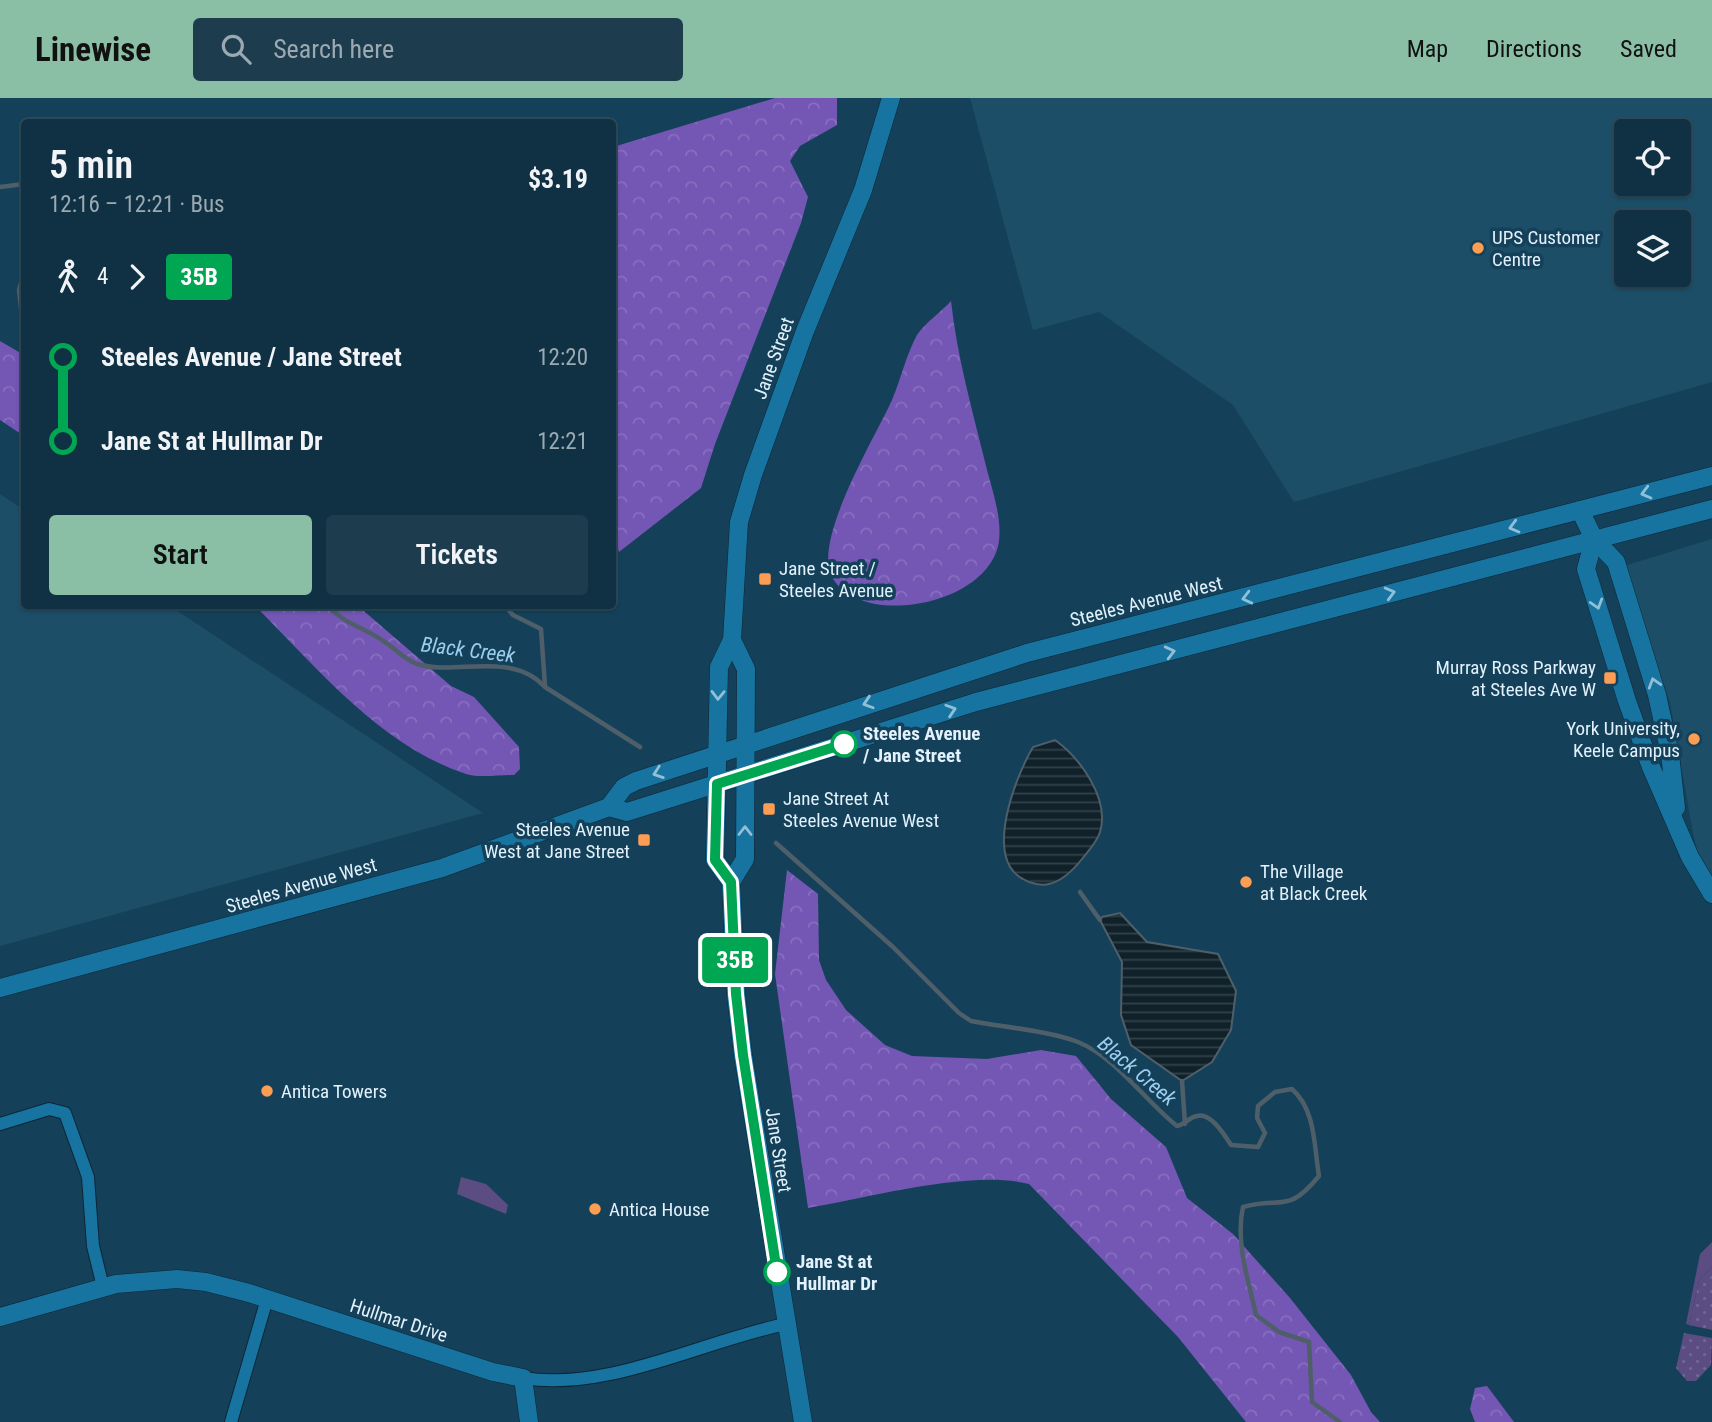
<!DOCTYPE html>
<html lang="en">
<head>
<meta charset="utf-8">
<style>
  :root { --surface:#0f3143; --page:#1d3d4e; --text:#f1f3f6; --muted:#9ba9b2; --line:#2f4c5c; --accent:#8abfa5 }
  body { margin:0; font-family:"Roboto Condensed",sans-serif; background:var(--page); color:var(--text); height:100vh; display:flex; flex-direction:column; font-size:26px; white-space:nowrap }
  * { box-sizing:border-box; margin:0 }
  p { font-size:23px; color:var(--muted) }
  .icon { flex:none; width:38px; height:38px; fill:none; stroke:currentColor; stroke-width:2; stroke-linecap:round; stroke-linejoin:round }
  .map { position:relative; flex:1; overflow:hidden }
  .panel { position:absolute; left:21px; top:21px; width:595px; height:490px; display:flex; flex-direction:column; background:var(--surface); border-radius:7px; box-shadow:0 2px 5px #0004,0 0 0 2px var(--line) }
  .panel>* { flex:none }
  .badge { padding:0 14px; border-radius:5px; font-size:24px; line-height:46px }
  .tools { position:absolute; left:1614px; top:21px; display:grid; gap:14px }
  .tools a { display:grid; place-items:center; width:77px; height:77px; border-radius:7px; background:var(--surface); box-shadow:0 2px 5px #0004,0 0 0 2px var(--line); font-size:35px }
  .map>.badge { position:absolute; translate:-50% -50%; box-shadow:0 0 0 4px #fff }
  .legs { display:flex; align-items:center; gap:10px; height:77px; padding:0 28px; font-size:23px }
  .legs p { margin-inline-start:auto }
  .summary { display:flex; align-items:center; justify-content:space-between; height:119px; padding:0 28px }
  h1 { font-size:38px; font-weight:600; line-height:52px }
  .button { display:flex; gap:14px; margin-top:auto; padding:14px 28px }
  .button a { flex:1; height:80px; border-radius:7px; background:var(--accent); color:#111; font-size:28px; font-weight:600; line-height:80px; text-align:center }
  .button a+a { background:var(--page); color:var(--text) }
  ul { padding:0 28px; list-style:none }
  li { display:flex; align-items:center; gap:24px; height:84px; font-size:26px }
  li i { display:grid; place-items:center; width:10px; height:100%; margin:0 9px; background:currentColor }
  li i::after { content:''; width:18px; height:18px; margin:-9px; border:5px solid; border-radius:50%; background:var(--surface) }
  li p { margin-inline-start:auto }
  li:first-child i { background:linear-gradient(#0000 50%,currentColor 0) }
  li:last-child i { background:linear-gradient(currentColor 50%,#0000 0) }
  header { display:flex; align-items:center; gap:42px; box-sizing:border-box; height:98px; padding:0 35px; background:var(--accent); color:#111 }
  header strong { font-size:33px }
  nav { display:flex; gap:38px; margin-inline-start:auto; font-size:24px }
  .search { width:490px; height:63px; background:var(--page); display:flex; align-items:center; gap:18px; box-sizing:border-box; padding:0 24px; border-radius:7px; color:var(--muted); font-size:26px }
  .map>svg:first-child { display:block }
  .built { fill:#1d4e68; fill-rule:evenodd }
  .green { fill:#5b4c82 }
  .forest { fill:url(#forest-crowns) }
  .garden { fill:url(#garden-dots) }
  .water { fill:url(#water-rules); stroke:#4f5f69; stroke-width:2 }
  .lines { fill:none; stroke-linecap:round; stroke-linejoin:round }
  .stream { stroke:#4f5f69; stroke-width:4.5 }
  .street-casing { stroke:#0c2635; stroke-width:14 }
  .secondary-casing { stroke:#0c2635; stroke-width:19 }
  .street { stroke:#17739f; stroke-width:12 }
  .secondary { stroke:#17739f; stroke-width:18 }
  .oneway { stroke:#91bfd6 }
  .line-1-casing { stroke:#fff; stroke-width:16 }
  .line-1 { stroke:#00a651; stroke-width:10 }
  .poi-dot { fill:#fc9d54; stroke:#144159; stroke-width:2.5 }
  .stop-1-dot { fill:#fff; stroke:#00a651; stroke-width:3.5 }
  .labels { text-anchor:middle; stroke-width:7; stroke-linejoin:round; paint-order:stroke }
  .poi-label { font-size:19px; fill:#e2f1fb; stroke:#144159; text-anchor:start }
  .street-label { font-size:19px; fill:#e2f1fb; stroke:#144159 }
  .stop-label { font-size:19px; font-weight:bold; fill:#e2f1fb; stroke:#144159; text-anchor:start }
  .water-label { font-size:21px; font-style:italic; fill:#9ccfef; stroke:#144159 }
</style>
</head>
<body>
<header>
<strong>Linewise</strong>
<div class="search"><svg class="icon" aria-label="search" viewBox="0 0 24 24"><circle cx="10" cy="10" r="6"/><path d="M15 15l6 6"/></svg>Search here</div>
<nav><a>Map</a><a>Directions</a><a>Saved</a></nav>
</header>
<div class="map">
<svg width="1712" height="1324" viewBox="0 0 1712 1324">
  <defs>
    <pattern id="forest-crowns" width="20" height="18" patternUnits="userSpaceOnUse" patternTransform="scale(1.75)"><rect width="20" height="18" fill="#7456b4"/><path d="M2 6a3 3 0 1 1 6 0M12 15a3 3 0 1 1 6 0" fill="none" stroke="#886fbf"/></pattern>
    <pattern id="garden-dots" width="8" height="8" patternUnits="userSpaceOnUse" patternTransform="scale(1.75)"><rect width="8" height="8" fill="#5b4c82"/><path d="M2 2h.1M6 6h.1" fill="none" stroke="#726695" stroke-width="1.8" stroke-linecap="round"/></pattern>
    <pattern id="water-rules" width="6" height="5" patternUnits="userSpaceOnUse" patternTransform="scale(1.75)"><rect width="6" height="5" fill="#10212a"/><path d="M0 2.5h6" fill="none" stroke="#32424a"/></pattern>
  </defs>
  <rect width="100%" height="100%" fill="#144159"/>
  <g class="built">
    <path d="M970,0H1712V284L1294,404L1233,307L1099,214L1033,232ZM1678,33V86H1626V33ZM1678,124V177H1626V124Z"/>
    <path d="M0,396L24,412V508H170L483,715L0,848Z"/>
    <path d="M1712,441V780L1697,752L1693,735L1670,605L1624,468Z"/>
  </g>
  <g class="green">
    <path d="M461,1079L486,1086L508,1107L506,1116L457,1096Z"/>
    <path d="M1712,1144V1168L1699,1183L1689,1227L1686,1226L1700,1156Z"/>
  </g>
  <g class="forest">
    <path d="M775,0H837V27L800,48L790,63L808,99L801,125L715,346L701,390L619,454L612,432L613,49Z"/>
    <path d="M951,203C957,258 972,311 985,364C991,389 1002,417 999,443C990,508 860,531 832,479C812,442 876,338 892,302C901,281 906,257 917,237C925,225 941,214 951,203Z"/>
    <path d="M0,243L24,257V338L0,322Z"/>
    <path d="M255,508H358L451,588L474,599L519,649L520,671L514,677C499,677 479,680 466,676C379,647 318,570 255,508Z"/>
    <path d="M787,772L818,796L819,862L826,882L846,912L885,947L912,958L987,961L1041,952L1076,958L1111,1001L1166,1049L1187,1100L1233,1136L1290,1200L1351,1277L1371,1314L1380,1324H1246L1178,1239L1029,1086C972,1071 867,1100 808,1110L775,876Z"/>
    <path d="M1487,1288L1514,1324H1475L1470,1311L1475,1290Z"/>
  </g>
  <g class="garden">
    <path d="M1712,1168V1232L1689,1227L1699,1183Z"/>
    <path d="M1684,1235L1712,1240L1711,1267L1696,1283H1687L1676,1270Z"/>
  </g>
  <g class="water">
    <path d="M1055,642C1080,660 1110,701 1100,734C1097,744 1089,752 1082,761C1074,771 1062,783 1049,786C1041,788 1029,785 1023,781C983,760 1016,678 1033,649Z"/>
    <path d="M1120,815L1147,844L1218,856L1236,893L1231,932L1212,964L1182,983L1131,947L1121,917L1122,864L1100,822L1102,819Z"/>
  </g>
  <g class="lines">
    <g class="stream">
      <path d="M0,89L24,86"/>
      <path d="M24,173L19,192L24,238"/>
      <path d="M328,508C346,527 361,528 382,542C394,549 403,561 417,566C456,578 511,552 545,589L640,649"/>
      <path d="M505,508L513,517L541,531L545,588"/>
      <path d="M776,745L893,849L959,915L971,923C1002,929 1050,933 1078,944C1117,960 1144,1002 1177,1028C1185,1026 1190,1019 1197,1018C1211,1014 1225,1038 1231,1047L1258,1049L1265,1035L1257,1020L1258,1008L1275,994L1292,991C1316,1012 1314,1049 1319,1078C1287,1117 1282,1098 1243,1109C1235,1144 1249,1184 1256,1217L1279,1234L1309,1244L1312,1304L1340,1324"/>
      <path d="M1080,794L1100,822"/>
      <path d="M1182,983L1185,1026"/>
    </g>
    <g class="street-casing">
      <g id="street">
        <path d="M0,1026L49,1011L65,1015L88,1079L93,1148L103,1189"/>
        <path d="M523,1280C608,1294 702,1243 786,1226"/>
        <path d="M231,1324L267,1201"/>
      </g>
    </g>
    <g class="secondary-casing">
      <g id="secondary">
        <path d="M1580,412L1594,441L1616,464L1657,597L1670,656L1676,710"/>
        <path d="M1594,441L1586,471L1627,603L1651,669L1690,759L1712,796"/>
        <path d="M609,709L627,714L976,604L1712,411"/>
        <path d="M731,784L745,761L746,571L732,542"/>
        <path d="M0,890L442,770L609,709L624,689L636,683L1027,555L1712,378"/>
        <path d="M0,1219L116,1186L177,1181L206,1184L249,1195L493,1274L523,1280L529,1324"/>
        <path d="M803,1324L743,957L736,896L731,784L715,762L719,569L732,542L739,424L753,377L805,233L863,92L891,0"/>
      </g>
    </g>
    <use href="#street" class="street"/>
    <use href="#secondary" class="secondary"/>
  </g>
  <defs><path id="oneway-chevron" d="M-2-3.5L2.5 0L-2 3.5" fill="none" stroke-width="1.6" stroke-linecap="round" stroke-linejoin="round" transform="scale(1.75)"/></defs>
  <g class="oneway">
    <use href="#oneway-chevron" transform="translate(1646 395) rotate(165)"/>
    <use href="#oneway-chevron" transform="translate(1514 429) rotate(165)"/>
    <use href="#oneway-chevron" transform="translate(1390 495) rotate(-15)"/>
    <use href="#oneway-chevron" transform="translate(1247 500) rotate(166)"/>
    <use href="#oneway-chevron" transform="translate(1597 506) rotate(73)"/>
    <use href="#oneway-chevron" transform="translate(1170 554) rotate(-14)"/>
    <use href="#oneway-chevron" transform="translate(1654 585) rotate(-107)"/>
    <use href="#oneway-chevron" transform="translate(718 597) rotate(91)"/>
    <use href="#oneway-chevron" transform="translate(868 605) rotate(162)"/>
    <use href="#oneway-chevron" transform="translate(951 612) rotate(-18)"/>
    <use href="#oneway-chevron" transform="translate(658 675) rotate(161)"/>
    <use href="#oneway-chevron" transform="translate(745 733) rotate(-90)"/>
  </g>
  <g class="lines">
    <g class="line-1-casing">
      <path id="line-1" d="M777,1174L743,957L736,896L731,784L715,762L717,686L844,646"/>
    </g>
    <use href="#line-1" class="line-1"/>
  </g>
  <g class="poi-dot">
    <circle cx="1478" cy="150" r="7"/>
    <rect x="758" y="474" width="14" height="14" rx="3.5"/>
    <rect x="1603" y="573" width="14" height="14" rx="3.5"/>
    <circle cx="1694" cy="641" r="7"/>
    <rect x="762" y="704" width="14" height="14" rx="3.5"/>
    <rect x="637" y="735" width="14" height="14" rx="3.5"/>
    <circle cx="1246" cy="784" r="7"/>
    <circle cx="267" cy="993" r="7"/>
    <circle cx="595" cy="1111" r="7"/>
  </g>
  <g class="stop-1-dot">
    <circle cx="844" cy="646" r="12"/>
    <circle cx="777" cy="1174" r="12"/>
  </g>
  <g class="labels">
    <g class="poi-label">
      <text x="1492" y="146">UPS Customer<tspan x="1492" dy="22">Centre</tspan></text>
      <text x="779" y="477">Jane Street /<tspan x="779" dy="22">Steeles Avenue</tspan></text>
      <text x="1596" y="576" text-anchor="end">Murray Ross Parkway<tspan x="1596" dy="22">at Steeles Ave W</tspan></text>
      <text x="1680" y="637" text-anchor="end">York University,<tspan x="1680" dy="22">Keele Campus</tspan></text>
      <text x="783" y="707">Jane Street At<tspan x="783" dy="22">Steeles Avenue West</tspan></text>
      <text x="630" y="738" text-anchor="end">Steeles Avenue<tspan x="630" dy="22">West at Jane Street</tspan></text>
      <text x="1260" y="780">The Village<tspan x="1260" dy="22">at Black Creek</tspan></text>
      <text x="281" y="1000">Antica Towers</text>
      <text x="609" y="1118">Antica House</text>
    </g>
    <g class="street-label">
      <text transform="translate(773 260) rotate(-70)" y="7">Jane Street</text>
      <text transform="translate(1146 503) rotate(-14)" y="7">Steeles Avenue West</text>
      <text transform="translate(301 787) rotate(-16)" y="7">Steeles Avenue West</text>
      <text transform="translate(779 1052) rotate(81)" y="7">Jane Street</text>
      <text transform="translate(399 1222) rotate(18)" y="7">Hullmar Drive</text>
    </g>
    <g class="stop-label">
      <text x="863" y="642">Steeles Avenue<tspan x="863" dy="22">/ Jane Street</tspan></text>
      <text x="796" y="1170">Jane St at<tspan x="796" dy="22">Hullmar Dr</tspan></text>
    </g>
    <g class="water-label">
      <text transform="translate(468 552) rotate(7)" y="7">Black Creek</text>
      <text transform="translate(1137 973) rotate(40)" y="7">Black Creek</text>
    </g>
  </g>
</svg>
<div class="tools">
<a><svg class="icon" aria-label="locate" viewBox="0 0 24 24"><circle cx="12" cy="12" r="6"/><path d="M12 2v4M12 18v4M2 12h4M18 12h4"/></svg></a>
<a><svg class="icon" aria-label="layers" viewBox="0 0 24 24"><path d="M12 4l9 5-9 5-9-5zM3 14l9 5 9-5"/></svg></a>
</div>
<b class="badge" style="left:735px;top:862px;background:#00a651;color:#fff">35B</b>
<section class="panel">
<div class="summary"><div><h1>5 min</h1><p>12:16 – 12:21 · Bus</p></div><b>$3.19</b></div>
<div class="legs"><svg class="icon" aria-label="walk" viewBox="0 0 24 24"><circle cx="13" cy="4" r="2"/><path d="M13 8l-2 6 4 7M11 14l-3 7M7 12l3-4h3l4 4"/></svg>4<svg class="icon" aria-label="forward" viewBox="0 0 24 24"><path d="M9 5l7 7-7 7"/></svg><b class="badge" style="background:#00a651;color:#fff">35B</b></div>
<ul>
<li><i style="color:#00a651"></i><b>Steeles Avenue / Jane Street</b><p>12:20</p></li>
<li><i style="color:#00a651"></i><b>Jane St at Hullmar Dr</b><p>12:21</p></li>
</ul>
<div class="button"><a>Start</a><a>Tickets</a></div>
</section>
</div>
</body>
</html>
